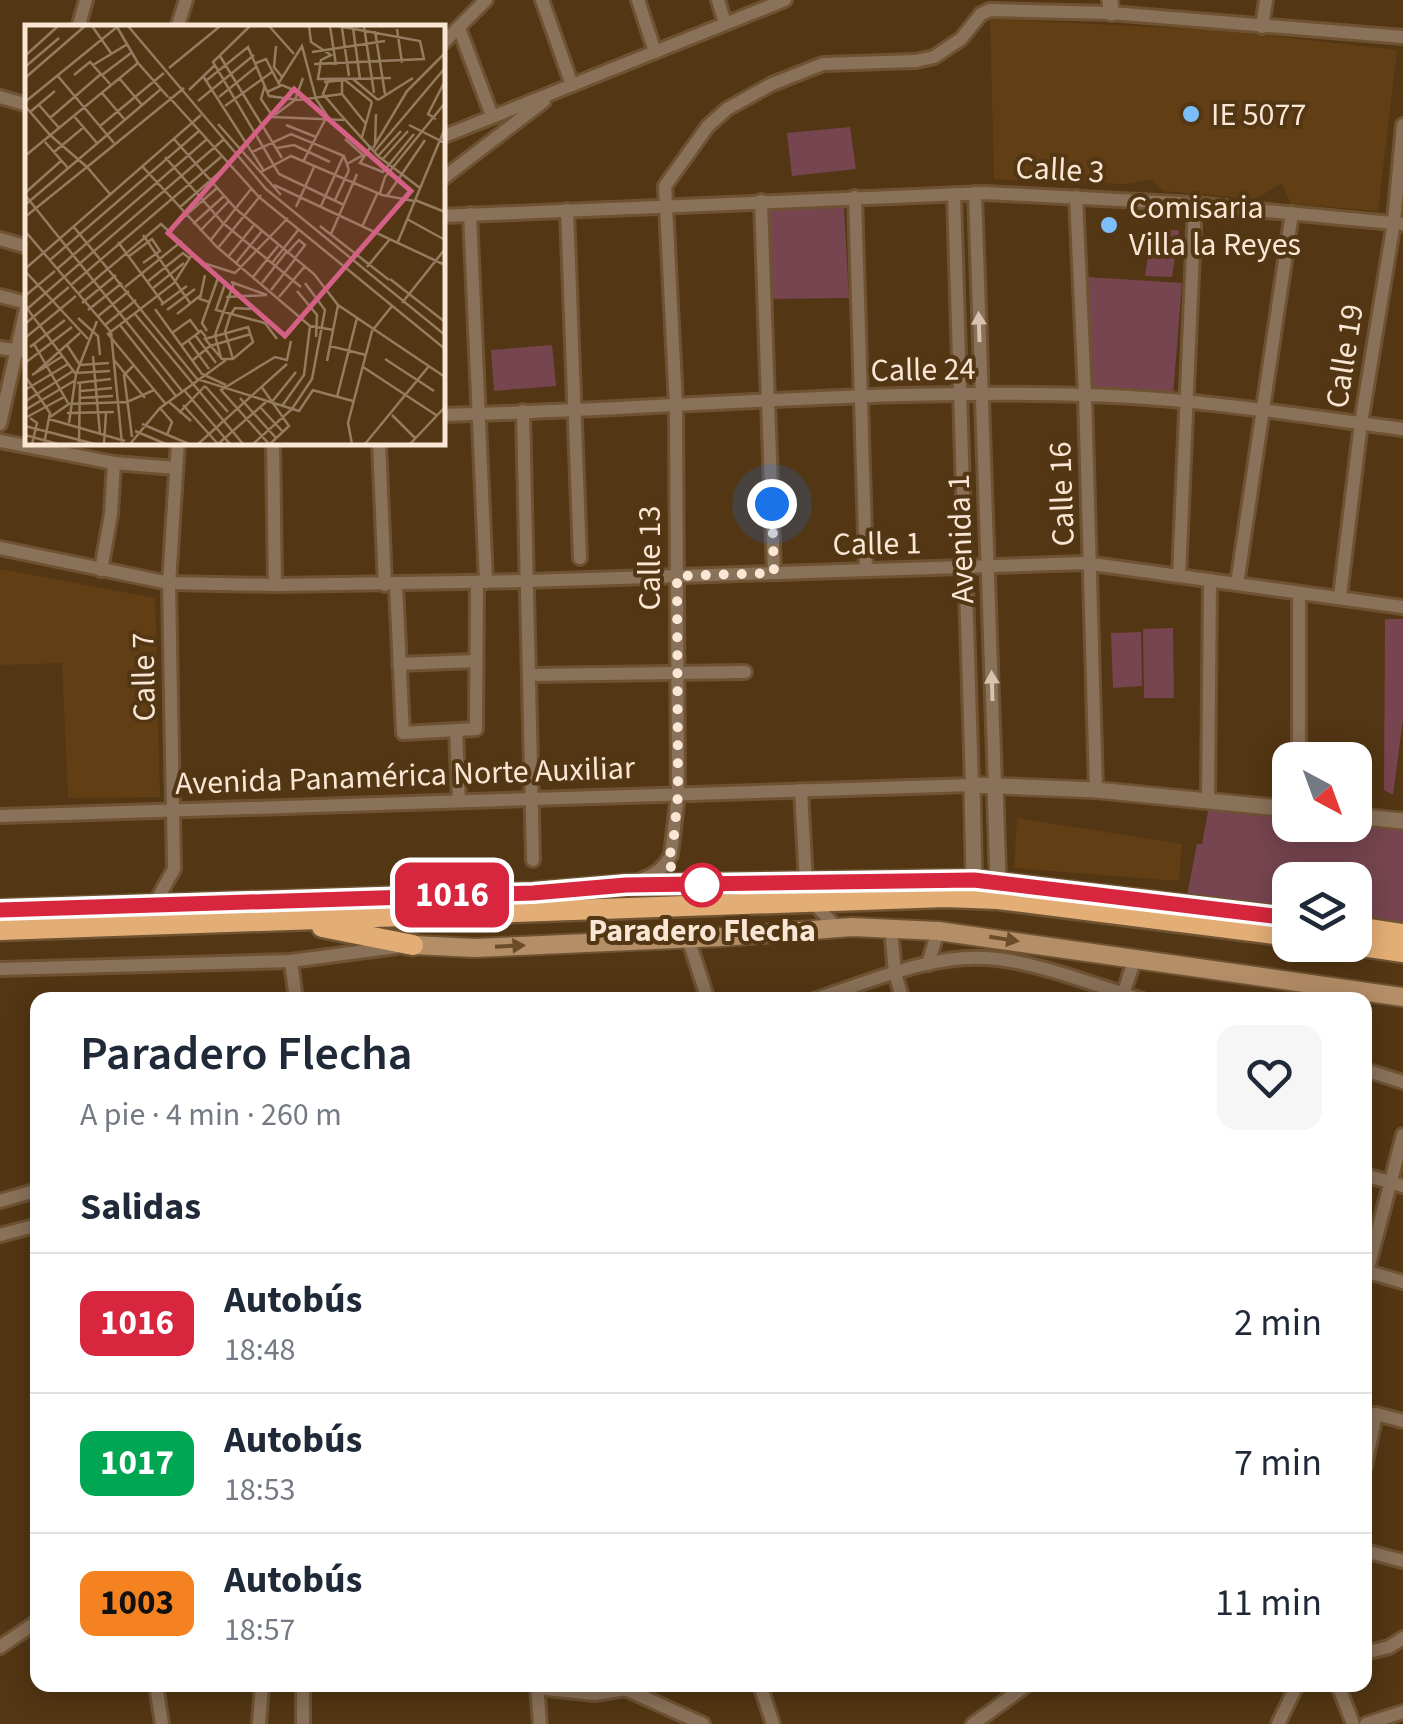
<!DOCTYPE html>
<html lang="es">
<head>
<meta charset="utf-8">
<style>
  :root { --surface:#fff; --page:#f6f6f7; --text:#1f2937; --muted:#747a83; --line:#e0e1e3 }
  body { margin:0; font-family:"Source Sans 3",sans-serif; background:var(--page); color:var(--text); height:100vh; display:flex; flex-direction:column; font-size:38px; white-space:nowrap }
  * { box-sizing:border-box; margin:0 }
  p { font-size:32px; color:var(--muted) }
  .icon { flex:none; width:55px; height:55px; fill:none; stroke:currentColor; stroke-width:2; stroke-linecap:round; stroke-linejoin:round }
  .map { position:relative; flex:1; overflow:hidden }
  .details { position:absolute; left:30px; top:992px; width:1342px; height:700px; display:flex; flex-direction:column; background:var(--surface); border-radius:20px; box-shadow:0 5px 25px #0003 }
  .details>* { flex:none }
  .badge { padding:0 20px; border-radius:15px; font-size:35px; line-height:65px }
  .needle { width:65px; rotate:139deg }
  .tools { position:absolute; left:1272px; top:742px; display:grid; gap:20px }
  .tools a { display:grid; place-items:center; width:100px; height:100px; border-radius:20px; background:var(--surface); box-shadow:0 5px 25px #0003; font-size:50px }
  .you { position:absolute; width:50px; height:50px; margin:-25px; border:8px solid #fff; border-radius:50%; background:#1a73e8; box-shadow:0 0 0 15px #1a73e833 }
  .map>.badge { position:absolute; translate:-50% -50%; box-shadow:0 0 0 5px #fff }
  h2 { padding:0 50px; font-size:38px; line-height:90px }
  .round { display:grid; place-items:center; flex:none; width:105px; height:105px; border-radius:20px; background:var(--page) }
  .summary { display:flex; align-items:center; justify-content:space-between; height:170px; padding:0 50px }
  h1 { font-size:48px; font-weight:600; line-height:75px }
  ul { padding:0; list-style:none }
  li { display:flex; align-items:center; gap:30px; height:140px; padding:0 50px; border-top:2px solid var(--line) }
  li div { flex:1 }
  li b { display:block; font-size:38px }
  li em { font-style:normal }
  li .badge { min-width:110px; font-weight:700; text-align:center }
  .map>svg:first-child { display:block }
  .built { fill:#623e15 }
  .green { fill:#76454f }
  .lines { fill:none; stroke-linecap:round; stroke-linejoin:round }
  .minor-casing { stroke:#6e5232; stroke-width:18 }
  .tertiary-casing { stroke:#6e5232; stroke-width:20 }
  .secondary-casing { stroke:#6e5232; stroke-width:22 }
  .trunk-casing { stroke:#6e5232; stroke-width:25 }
  .minor { stroke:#8a7159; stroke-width:12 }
  .tertiary { stroke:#8a7159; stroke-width:15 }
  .secondary { stroke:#b48e67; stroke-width:18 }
  .trunk { stroke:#e3ae76; stroke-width:20 }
  .oneway { fill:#d8c3af }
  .oneway2 { fill:#6b4c28 }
  .line-casing { stroke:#fff; stroke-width:22 }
  .line { stroke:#d7263d; stroke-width:15 }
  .walk { stroke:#f9e6d4; stroke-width:10; stroke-dasharray:0 18 }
  .poi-dot { fill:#7cbef9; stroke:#533613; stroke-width:4 }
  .stop-dot { fill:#fff; stroke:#d7263d; stroke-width:5 }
  .labels { text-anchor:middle; stroke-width:8; stroke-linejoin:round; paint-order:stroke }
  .poi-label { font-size:32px; fill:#f9e6d4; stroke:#533613; text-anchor:start }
  .street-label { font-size:32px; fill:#f9e6d4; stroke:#533613 }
  .stop-label { font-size:32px; font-weight:bold; fill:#f9e6d4; stroke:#533613 }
  .inset-road { fill:none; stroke:#957c60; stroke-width:2.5 }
  .view { fill:#d56085; fill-opacity:0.15; stroke:#d56085; stroke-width:5 }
  .inset-edge { fill:none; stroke:#f9e6d4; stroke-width:5 }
</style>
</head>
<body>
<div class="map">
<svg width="1403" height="1724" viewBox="0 0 1403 1724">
  <rect width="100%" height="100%" fill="#533613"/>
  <g class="built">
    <path d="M990,19L1218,30L1397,50L1378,211L1291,204L1282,183L1256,199L1163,191L1152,179L1125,184L994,179Z"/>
    <path d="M0,569L155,598L160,797L68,798L62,663L0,665Z"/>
    <path d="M1017,818L1182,844L1179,881L1014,868Z"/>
  </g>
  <g class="green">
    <path d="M850,127L856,169L792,176L787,133Z"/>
    <path d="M765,207H844L849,298L768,299Z"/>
    <path d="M1179,230L1172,277L1145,276L1152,231Z"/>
    <path d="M1087,277L1182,283L1173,396L1090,389Z"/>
    <path d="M552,345L556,386L494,391L491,350Z"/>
    <path d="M1385,619H1403V719L1393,795L1384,790Z"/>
    <path d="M1173,628L1174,698H1144L1143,629Z"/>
    <path d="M1141,632L1142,686L1113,688L1111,633Z"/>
    <path d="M1209,806L1290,815V825L1355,823L1403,828V927L1355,920V880H1290V910L1187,895L1197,844H1202Z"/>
  </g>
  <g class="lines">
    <g class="minor-casing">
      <g id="minor">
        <path d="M542,0L572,85"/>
        <path d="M638,0L655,52"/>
        <path d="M718,0L725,23"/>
        <path d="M79,25L86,0"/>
        <path d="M1262,27L1266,0"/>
        <path d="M177,28L186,0"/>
        <path d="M459,28L492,116"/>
        <path d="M442,44L486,0"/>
        <path d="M0,97L28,105"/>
        <path d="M442,137L785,0"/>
        <path d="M442,179L544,101"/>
        <path d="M975,193L995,784"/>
        <path d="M855,197L866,570"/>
        <path d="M1076,197L1085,395L1096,790"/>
        <path d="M761,201L774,573"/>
        <path d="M567,210L580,558"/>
        <path d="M470,214L486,582"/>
        <path d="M442,216L986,193L1195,204L1403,224"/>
        <path d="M0,239L28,247"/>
        <path d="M0,296L27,303"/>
        <path d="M0,348L28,352"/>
        <path d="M523,411L533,860"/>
        <path d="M442,415C657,410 872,388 1087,395C1193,398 1298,415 1403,429"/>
        <path d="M0,424L28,300"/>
        <path d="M0,441L114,463L176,468"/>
        <path d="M273,442L275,585"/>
        <path d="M379,442L385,585"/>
        <path d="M0,548L169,583L275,585L527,581L1085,563L1403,607"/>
        <path d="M101,570L111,514L114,463"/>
        <path d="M1179,576L1195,204"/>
        <path d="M1237,584L1292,213"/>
        <path d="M396,585L403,733L476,729L477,583"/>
        <path d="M1299,593V760"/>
        <path d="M1340,596L1361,423L1394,222L1403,125"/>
        <path d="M399,664L476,661"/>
        <path d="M529,675L745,672"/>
        <path d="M456,730L459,801"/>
        <path d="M801,790L806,883L812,901L837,928"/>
        <path d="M1208,799L1210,580"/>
        <path d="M0,816L972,785L954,194"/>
        <path d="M640,880C653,876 664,869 671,855L678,794L676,405L665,186L708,126L727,109L772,84L823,64L916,61L934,57L961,39L981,14L990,10L1111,13L1403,37"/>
        <path d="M154,905L174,869L169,583L178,442"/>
        <path d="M891,929L895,974L903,1000"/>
        <path d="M688,938L708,1000"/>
        <path d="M291,961L296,1000"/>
        <path d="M928,964L938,931"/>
        <path d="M0,969L291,961L396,947"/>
        <path d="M1122,998L1135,958"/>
        <path d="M813,1000C867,983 927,955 985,958C1032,960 1097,986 1143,1000"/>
        <path d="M1365,1070L1403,1082"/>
        <path d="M1365,1175L1403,1186"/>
        <path d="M0,1201L38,1190"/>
        <path d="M0,1235L38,1225"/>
        <path d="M1365,1271L1403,1282"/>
        <path d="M1367,1272L1403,1135"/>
        <path d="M1365,1417L1376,1414L1403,1421"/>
        <path d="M1365,1466L1376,1414"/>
        <path d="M1365,1551L1403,1561"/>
        <path d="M0,1647L38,1621"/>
        <path d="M1365,1653L1389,1647L1403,1638"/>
        <path d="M156,1685L162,1724"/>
        <path d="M303,1685V1724"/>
        <path d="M537,1685L540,1724"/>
        <path d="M539,1685L538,1688L595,1694L650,1685"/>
        <path d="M760,1685L773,1724"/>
        <path d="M1338,1685L1353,1724"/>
        <path d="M623,1688L703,1724"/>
        <path d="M259,1724L262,1685"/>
        <path d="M973,1724L1027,1685"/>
        <path d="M1278,1724L1297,1685"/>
        <path d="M1366,1724L1403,1712"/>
      </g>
    </g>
    <g class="tertiary-casing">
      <g id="tertiary">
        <path d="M1110,0L1111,13"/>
        <path d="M995,784L998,882"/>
        <path d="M1355,816L1403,821"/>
        <path d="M974,880L972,785L1096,790L1290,809"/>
      </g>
    </g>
    <g class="secondary-casing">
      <path id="secondary" d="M413,945L475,948L721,937L852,927L938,931L1403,997"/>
    </g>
    <g class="trunk-casing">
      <g id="trunk">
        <path d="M0,910L533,893L626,885L974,880L1290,918"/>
        <path d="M322,927L413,945"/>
        <path d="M1355,927L1403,934"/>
        <path d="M0,930L946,897L998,899L1290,936"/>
        <path d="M1355,945L1403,952"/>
      </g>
    </g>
    <use href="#minor" class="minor"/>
    <use href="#tertiary" class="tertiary"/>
    <use href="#secondary" class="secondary"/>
    <use href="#trunk" class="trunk"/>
  </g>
  <defs><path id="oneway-solid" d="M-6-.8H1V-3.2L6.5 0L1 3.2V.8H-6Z" transform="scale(2.5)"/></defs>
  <g class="oneway">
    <use href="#oneway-solid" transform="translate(979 327) rotate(-92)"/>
    <use href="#oneway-solid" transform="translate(992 686) rotate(-92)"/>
  </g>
  <g class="oneway2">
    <use href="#oneway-solid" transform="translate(1004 939) rotate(9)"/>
    <use href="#oneway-solid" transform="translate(510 946) rotate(-3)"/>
  </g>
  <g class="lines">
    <g class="line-casing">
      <path id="line" d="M0,910L533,893L626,885L974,880L1290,918"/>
    </g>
    <use href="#line" class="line"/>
    <path class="walk" d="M702,885L666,864L673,846L678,794L677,576L774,573L772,504"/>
  </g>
  <g class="poi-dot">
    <circle cx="1191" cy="114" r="10"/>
    <circle cx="1109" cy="225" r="10"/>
  </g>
  <circle class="stop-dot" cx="702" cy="885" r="20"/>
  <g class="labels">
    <g class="poi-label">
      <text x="1211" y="125">IE 5077</text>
      <text x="1129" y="218">Comisaria<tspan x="1129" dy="37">Villa la Reyes</tspan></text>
    </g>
    <g class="street-label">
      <text transform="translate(1060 169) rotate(3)" y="11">Calle 3</text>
      <text transform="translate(1344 356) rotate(-81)" y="11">Calle 19</text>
      <text transform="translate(923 369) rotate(-1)" y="11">Calle 24</text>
      <text transform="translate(1061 494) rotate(-92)" y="11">Calle 16</text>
      <text transform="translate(960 539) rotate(-92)" y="11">Avenida 1</text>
      <text transform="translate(877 543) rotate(-1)" y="11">Calle 1</text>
      <text transform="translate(649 558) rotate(-90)" y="11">Calle 13</text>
      <text transform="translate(143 677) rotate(-91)" y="11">Calle 7</text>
      <text transform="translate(405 775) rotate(-2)" y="11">Avenida Panamérica Norte Auxiliar</text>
    </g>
    <g class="stop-label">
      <text x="702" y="941">Paradero Flecha</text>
    </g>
  </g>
  <g transform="translate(25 25)">
    <rect width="420" height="420" fill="#533613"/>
    <path class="inset-road" d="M67,1L86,28M103,1L241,164L420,310M225,1L188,37L254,149L319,180M244,1L269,29M284,1L286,17L306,30L296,35L293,54L366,53M305,1L311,40M339,1L349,68M92,2L113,38M317,3L324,51M328,3L335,54M372,4L377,38M350,6L360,69M251,21L249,42L257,52M287,27L360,16M0,31L32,2M195,31L257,133M231,38L241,34L255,61M289,39L399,34L395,16L313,1M68,40L101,20M0,42L34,13M144,43L194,2M32,50L89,118M49,50L65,37L85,59M77,50L106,28M178,51L239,146M0,53L60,1M94,53L117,80M328,54L353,75M182,55L223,22L244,71L273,75L317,69M317,55V69L341,99M299,57L320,55L347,77M303,57L298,69L315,89L353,131L395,163M253,59L277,21L291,74L305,95M240,60L236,74L248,92L319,95M164,65L190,40M242,67L257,60L273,67M77,68L100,95M144,72L234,172L420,324M194,72L231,42M353,75L388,53M173,76L229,30M0,77L92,2M14,80L35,104M0,81L25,110M200,81L247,47M5,87L30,66M48,90L72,118M250,90L270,75L278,53M25,93L76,49M411,94L403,89L420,56M193,99L256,170M261,100L291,112M384,100L420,118M75,101L139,48M25,110L62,142L159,63M337,112L347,77M149,114L211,184L289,249L313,280L420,352M320,114L338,130L322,139M20,117L43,143M350,120L351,89M346,121L335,138L358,147L389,109M252,123L269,120L305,137M348,123L382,66L420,28M350,126L420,43M29,127L59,102M227,127L266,109L319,131L324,145M0,131L113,38L143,72M353,131L376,106M140,132L198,198L276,262M357,135L383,106M278,137L300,95M117,141L192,222L285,301L309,305M236,147L266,131L357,170L389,176M249,160L420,240M0,168L37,135M355,168L360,152L420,78M0,170L157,366M362,171L400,115M310,175L324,145M390,175L420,187M0,180L136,64M296,181L318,132M271,182L289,142M154,183L203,140M0,192L62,142L85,169M382,194L420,215M168,199L199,171M48,201L172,354L274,386L288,365M295,201L364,255M337,202L353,167M145,204L192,163M0,206L86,307L97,419M175,206L204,176M306,209L332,149M118,210L165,278M185,216L226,164M93,217L138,278M372,219L420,103M193,223L236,170M263,227L274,215L280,220L270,233M103,232L127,214L135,226L118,238M203,232L229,200M25,235L174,106M211,238L237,206M247,238L274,204M342,242L365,214M0,244L176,90M32,244L181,115M0,246L63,314M180,250L175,274L184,277M228,252L253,221M365,254L420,297M201,256L191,285L240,298L252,314M122,257L158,228L164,233M206,257L242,270M237,258L262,226M46,260L196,132M100,262L157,216M127,264L159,238M246,265L271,233M272,266L292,290L291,312M53,269L136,199L178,238L210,248L263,193M0,271L30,246M201,272L242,270M254,272L280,241M57,278L91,250M377,278L420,224M136,280L162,261M1,282L50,348L85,346M2,284L198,115M130,284L177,349L201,360M63,285L97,258M142,285L170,264M110,289L218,419M152,289L176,270M72,292L104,266M53,293L73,311L75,330M0,299L44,262M80,300L111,275M95,300L151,371M223,302L228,317L208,334H197L180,314ZM182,306L177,298L193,253M147,308L165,295L174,307M170,310L191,338M0,313L51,271M163,315L184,344M9,319L43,378M42,320L55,340L84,338M157,320L176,306L181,312M305,321L341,330M5,322L40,295M68,331L75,409M196,333L190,310L209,258M208,334L200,307L205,291L210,283L226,284M360,334L409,366M89,335L120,373M168,335L185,321L226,309M302,336L313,280M0,338L47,302M338,342L411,390M9,349L55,308M7,350L38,331M0,351L25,388L19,419M52,358L86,354M180,361L203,387M236,361L264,401L245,419M0,365L43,339M159,365L205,419M287,365L328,376M56,366L87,363M312,372L332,293M54,373L88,371M215,373L251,413M1,376L48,346M143,376L166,396M140,378L83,309L149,258L168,228M246,378L271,347M158,380L193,419L241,377M257,381L279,350L285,301M235,382L258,407M135,383L147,397L142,410M0,385L49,356M42,388L89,387M154,388L180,361M367,390L390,413M2,392L39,372M25,392L44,379L102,377L129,365M5,393L12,398L7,419M24,394L100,416M44,398L51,349L72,296M117,399L164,419M0,401L70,419M110,406L141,419M0,410L33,419M107,412L99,350L109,340M54,417L55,358M79,419L81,388M105,419L135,383L201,335M173,419L262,339M228,419L267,384L287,354L300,285L280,258M244,419L196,365L250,332L262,335L266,316M327,419L323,398L347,306L367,281M340,419L404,341M385,419L420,382"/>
    <path class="view" d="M269,64L386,166L260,311L143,208Z"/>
    <rect width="420" height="420" class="inset-edge"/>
  </g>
</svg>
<div class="tools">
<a><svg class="needle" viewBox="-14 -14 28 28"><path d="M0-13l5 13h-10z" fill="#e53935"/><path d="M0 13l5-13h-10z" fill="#747a83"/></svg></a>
<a><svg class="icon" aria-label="layers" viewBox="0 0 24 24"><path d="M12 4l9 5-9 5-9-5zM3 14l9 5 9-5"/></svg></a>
</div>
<div class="you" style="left:772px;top:504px"></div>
<b class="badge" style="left:452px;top:895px;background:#d7263d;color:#fff">1016</b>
<section class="details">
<div class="summary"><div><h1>Paradero Flecha</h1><p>A pie · 4 min · 260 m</p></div><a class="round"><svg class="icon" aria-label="heart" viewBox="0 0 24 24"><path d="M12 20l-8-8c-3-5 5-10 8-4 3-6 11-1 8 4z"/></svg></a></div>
<h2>Salidas</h2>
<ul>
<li><span class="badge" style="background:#d7263d;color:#fff">1016</span><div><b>Autobús</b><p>18:48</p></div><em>2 min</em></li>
<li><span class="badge" style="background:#00a651;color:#fff">1017</span><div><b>Autobús</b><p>18:53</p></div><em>7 min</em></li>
<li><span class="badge" style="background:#f58220;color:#111">1003</span><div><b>Autobús</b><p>18:57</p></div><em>11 min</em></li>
</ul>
</section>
</div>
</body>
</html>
